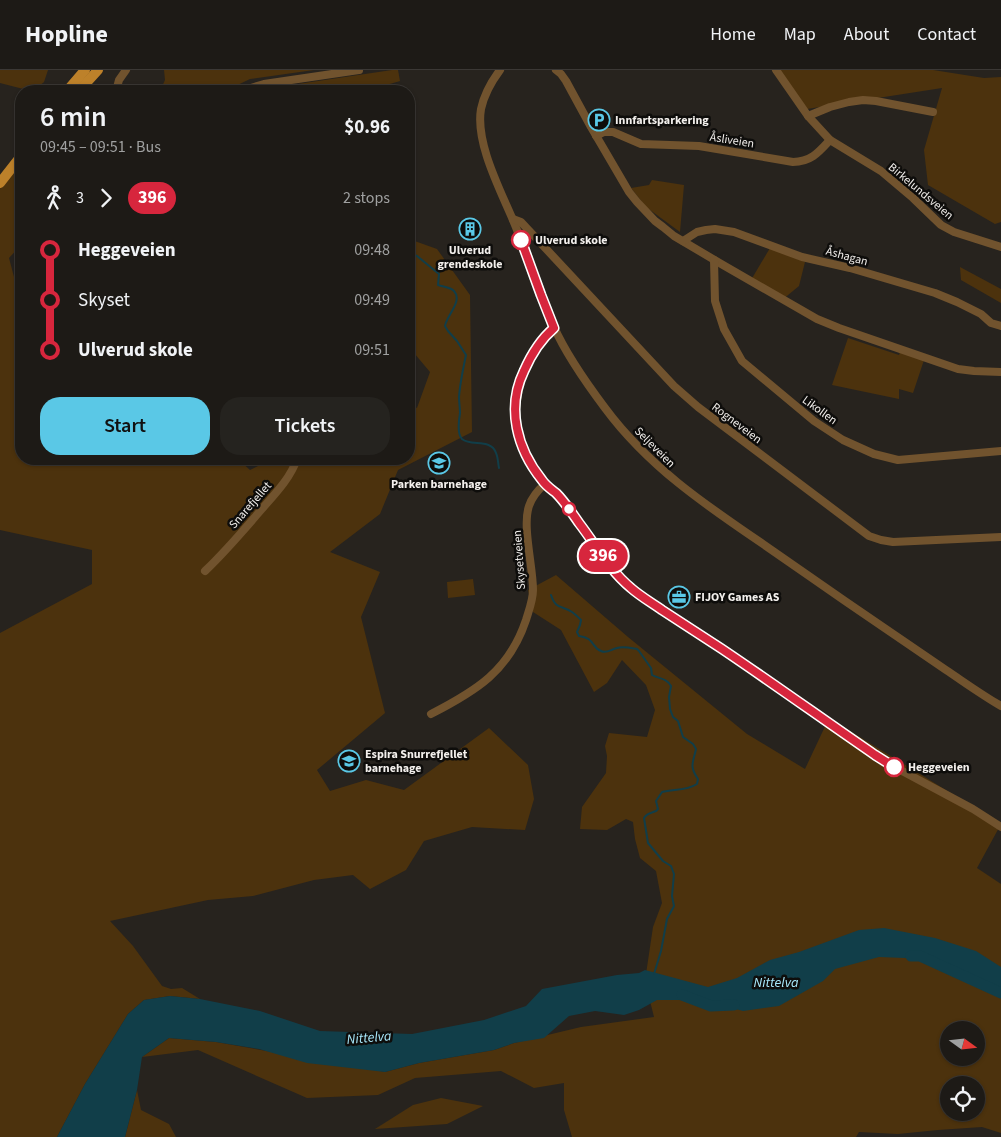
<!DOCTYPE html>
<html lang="en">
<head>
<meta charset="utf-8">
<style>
  :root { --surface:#1d1a16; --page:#25231f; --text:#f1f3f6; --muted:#a0a1a1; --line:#3b3835; --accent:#5ac8e6 }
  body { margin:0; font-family:"Source Sans 3",sans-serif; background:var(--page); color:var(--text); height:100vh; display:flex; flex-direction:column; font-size:19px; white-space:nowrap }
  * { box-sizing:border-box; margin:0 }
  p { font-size:16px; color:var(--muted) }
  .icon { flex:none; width:28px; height:28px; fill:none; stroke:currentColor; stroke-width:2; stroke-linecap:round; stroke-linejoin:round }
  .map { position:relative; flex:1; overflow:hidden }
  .panel { position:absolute; left:15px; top:15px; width:400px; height:380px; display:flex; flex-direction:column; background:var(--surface); border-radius:20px; box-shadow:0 1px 4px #0004,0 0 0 1px var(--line) }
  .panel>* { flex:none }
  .badge { padding:0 10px; border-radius:16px; font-size:18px; line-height:32px }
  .needle { width:32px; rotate:105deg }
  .buttons { position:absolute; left:940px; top:951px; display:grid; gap:10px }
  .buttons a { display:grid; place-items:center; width:45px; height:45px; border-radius:50%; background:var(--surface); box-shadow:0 1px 4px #0004,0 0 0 1px var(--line); font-size:25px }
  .map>.badge { position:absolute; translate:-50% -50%; box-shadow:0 0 0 2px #fff }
  .legs { display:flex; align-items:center; gap:8px; height:55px; padding:0 25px; font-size:16px }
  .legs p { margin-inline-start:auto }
  .headline { display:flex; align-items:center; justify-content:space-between; height:85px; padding:0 25px }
  h1 { font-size:28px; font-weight:600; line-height:38px }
  .cta { display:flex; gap:10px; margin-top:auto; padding:10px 25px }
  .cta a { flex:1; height:58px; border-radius:20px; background:var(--accent); color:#111; font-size:20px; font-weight:600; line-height:58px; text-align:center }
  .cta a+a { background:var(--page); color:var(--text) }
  ul { padding:0 25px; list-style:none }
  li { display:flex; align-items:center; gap:18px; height:50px; font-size:19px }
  li i { display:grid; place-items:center; width:8px; height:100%; margin:0 6px; background:currentColor }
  li i::after { content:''; width:12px; height:12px; margin:-6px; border:4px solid; border-radius:50%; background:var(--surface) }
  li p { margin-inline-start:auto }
  li:first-child i { background:linear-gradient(#0000 50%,currentColor 0) }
  li:last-child i { background:linear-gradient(currentColor 50%,#0000 0) }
  header { display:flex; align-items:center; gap:30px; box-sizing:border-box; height:70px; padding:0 25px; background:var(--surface); border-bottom:1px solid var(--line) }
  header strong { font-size:24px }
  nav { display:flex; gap:28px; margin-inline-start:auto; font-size:18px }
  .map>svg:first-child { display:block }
  .green { fill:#4c320d; fill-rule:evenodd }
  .water { fill:#113e49 }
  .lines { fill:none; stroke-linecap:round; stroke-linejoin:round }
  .stream { stroke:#113e49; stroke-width:2 }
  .river { stroke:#113e49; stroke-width:11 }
  .minor { stroke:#71532e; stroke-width:8 }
  .major { stroke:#bd812a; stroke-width:10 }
  .line-1-casing { stroke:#fff; stroke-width:11 }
  .line-1 { stroke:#d7263d; stroke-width:8 }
  .stop-1-dot { fill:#fff; stroke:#d7263d; stroke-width:2.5 }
  .labels { text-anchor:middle; stroke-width:5; stroke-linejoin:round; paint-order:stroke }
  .poi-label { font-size:12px; font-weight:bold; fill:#f2efec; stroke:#0e0d0b; text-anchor:start }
  .street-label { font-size:12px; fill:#f2efec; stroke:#0e0d0b }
  .stop-label { font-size:12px; font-weight:bold; fill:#f2efec; stroke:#0e0d0b; text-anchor:start }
  .water-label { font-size:14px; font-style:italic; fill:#a9e9fc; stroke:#0e0d0b }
</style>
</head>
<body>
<header>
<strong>Hopline</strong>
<nav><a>Home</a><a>Map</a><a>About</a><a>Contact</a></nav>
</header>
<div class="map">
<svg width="1001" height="1067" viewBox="0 0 1001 1067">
  <rect width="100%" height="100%" fill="#27231e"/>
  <g class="green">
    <path d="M0,0H48L44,12L33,21H31L0,13Z"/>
    <path d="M164,0H314L250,9L225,21H160L165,10Z"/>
    <path d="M392,0H398L400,11L366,21H251Z"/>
    <path d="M776,0H933L984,8L1001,7V152L995,154L928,115L924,80L942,18L807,39Z"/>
    <path d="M21,82V175L9,188L18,222L21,225V292L17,295L21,297V389H238L250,400L272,389H409V334L417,338L430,302L409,277V169L437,179L470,225L472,362L398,400L380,444L330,482L380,502L361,547L385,643L317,700L330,721L366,710L404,720L489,658L528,695L534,729L525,760L472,757L424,771L406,800L370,819L353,805L314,810L253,826L208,830L110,851L133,876L162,916L171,919L182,918L200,929L170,926L144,930L128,944L85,1014L57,1067H0V563L92,514V480L0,460V111Z"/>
    <path d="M652,110L684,115L680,162L646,137L631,118L649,115Z"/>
    <path d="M770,178L805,192L799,216L782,230L751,210Z"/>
    <path d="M960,197L1001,219V233L961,210Z"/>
    <path d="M848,268L899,285L900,282L924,290L913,323L899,319V329L832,315Z"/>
    <path d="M556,505L628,567L747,664L805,699L829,648L1001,754L977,798L1001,814V1063L982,1057L938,1060L898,1064L859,1062L856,1067H572L564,1040V1013L534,1018L501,1001L415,1008L378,1025L307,1028L198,980L142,987L169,968L216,972L385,1002L419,993L494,980L514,973L581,957L654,947L648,923L646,904L653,857L662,833L656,801L640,788L635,769L633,752L626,749L607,760L580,759L582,737L606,703L607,686L605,676L609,663L647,667L655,640L646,615L622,590L607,613L594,622L561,560L533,542L528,520ZM949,960H976V988H949ZM949,1015H976V1042H949Z"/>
    <path d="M473,509L475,525L448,528L447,512Z"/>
    <path d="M137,1020L141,1040L169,1054L176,1067H125Z"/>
    <path d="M441,1028L483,1036L447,1054L375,1059L413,1035Z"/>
  </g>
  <path class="water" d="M884,858L935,868L976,881L1001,897V922L930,889L879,887L835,899L823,911L779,936L743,941L702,930H657L639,940L624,945L595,941L569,946L544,968L514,973L494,980L419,993L385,1002L307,993L259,979L216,972L169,968L142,987L137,1020L125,1067H57L85,1014L128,944L144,930L170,926L200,929L260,941L320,961L412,964L484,950L526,936L542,919L617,905L639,903L645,900L708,917L737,908L770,890L799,882L859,860Z"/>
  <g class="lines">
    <g class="stream">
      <path d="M409,183L417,186L439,204L438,215C443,217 450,217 454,221C463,231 447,245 445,256L448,261L457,271L466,285C463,299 460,313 459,327C459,332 460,338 460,343C459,349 457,364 462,369C471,377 491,368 496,383C498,387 498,393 499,398"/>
      <path d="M551,525C556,540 561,535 572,542C575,544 578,547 581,550L580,555L577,562L579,566C595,568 591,577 601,581C607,584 611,579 617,578C623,576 631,578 637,579L639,581L651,598L652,605C659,609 667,608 671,616L669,627L670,639L673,647L678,651L683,667L693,674L696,679C693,693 689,696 698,709L697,714C686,721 674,719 662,722L656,731L658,739L656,741C651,743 647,743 644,748L648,773L663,791L671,796L674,804L672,826L674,836L667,849L661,881L654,904"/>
    </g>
    <g class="river">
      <path d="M911,886H920L1001,923"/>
      <path d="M682,925L711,936L734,935"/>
    </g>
    <g class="minor">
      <path d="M500,0C491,12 484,25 481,39C475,74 502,123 515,155C529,189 539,224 554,257C566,284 587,314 605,338C648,396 704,434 763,474C790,493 818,512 845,531C879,554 912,577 946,600C964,612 982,625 1001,636"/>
      <path d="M556,0L561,4L566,11L591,57L629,122L637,132L655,151L663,157L674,166L723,195L817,249L839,258L958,299L974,301L1001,302"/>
      <path d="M776,0L808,46L830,70L881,101L913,128L941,155L954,162L1001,177"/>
      <path d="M116,21L119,10L126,0"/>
      <path d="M241,21L264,14L359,0"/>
      <path d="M808,46L830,37L849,32L863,30L876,31L933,42"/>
      <path d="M596,66L604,62H613L641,74L699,76L793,92C811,92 819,82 830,70"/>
      <path d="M513,149L521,152L674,316L698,337L869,466L881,470L893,472L1001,467"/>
      <path d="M683,171L697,162L706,160L715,159L734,162L802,187L850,198L935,223L957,232L981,244L991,253L1001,256"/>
      <path d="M714,190L715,231L724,259L742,291L814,351L843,370L874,384L898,390L1001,381"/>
      <path d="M555,258L546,265L541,271L529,290L520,311L516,338L517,363L522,378L539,406L545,414L562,431L618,506L637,523L735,588L875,685L904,702L973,739L1001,757"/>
      <path d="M205,501C225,482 243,461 261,440C274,425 290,409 297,389"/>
      <path d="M431,644C476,621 509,601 526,550C529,540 533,530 533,520C533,496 522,456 529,436C532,427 538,420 545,414"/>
    </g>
    <g class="major">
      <path d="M67,21L85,0"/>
      <path d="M79,21L98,0"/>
      <path d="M0,113L21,86"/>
    </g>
  </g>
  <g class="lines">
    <g class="line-1-casing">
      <path id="line-1" d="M521,170L541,225L554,258C541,269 531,285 524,301C506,338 517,379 542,410C546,416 551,419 556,423C565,432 572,443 579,453C596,475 609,500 631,518C640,526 652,533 662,540C682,553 702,566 722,579C774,614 824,650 875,685L894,697"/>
    </g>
    <use href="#line-1" class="line-1"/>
  </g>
  <defs>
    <g id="parking-ring" transform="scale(1.125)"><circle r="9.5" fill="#0e0d0b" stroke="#5ac8e6" stroke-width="1.5"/><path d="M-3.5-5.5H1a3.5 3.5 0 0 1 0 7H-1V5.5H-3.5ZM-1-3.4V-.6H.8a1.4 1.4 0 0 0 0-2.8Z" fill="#5ac8e6"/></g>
    <g id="building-ring" transform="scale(1.125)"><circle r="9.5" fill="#0e0d0b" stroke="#5ac8e6" stroke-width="1.5"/><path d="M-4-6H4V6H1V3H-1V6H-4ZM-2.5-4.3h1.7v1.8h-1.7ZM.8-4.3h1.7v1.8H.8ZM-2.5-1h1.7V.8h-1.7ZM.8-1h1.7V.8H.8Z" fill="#5ac8e6"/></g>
    <g id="school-ring" transform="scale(1.125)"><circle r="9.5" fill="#0e0d0b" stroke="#5ac8e6" stroke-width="1.5"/><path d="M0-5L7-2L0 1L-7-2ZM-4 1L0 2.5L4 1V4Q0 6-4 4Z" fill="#5ac8e6"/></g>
    <g id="office-ring" transform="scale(1.125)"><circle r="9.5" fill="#0e0d0b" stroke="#5ac8e6" stroke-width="1.5"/><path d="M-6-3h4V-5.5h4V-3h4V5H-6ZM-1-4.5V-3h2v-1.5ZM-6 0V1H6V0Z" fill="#5ac8e6"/></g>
  </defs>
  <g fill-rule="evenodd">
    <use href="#parking-ring" x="599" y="50"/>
    <use href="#building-ring" x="470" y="159"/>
    <use href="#school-ring" x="439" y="393"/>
    <use href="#office-ring" x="679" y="527"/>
    <use href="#school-ring" x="349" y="691"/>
  </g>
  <g class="stop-1-dot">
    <circle cx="521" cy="170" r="9"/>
    <circle cx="569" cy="439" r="6"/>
    <circle cx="894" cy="697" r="9"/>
  </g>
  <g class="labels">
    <g class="poi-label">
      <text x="615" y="54">Innfartsparkering</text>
      <text x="470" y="184" text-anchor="middle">Ulverud<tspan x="470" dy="14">grendeskole</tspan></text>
      <text x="439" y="418" text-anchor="middle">Parken barnehage</text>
      <text x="695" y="531">FIJOY Games AS</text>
      <text x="365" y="688">Espira Snurrefjellet<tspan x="365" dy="14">barnehage</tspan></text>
    </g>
    <g class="street-label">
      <text transform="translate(732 70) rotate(9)" y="4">Åsliveien</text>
      <text transform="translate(921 121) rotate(40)" y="4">Birkelundsveien</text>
      <text transform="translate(847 186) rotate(15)" y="4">Åshagan</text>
      <text transform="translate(820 340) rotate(36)" y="4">Likollen</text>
      <text transform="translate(737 353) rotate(37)" y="4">Rogneveien</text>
      <text transform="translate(655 377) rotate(45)" y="4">Seljeveien</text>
      <text transform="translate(250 435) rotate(-49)" y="4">Snarefjellet</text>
      <text transform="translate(519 490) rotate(-94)" y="4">Skysetveien</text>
    </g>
    <g class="stop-label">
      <text x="535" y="174">Ulverud skole</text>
      <text x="908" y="701">Heggeveien</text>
    </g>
    <g class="water-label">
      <text x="776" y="917">Nittelva</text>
      <text transform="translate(369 967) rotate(-5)" y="5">Nittelva</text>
    </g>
  </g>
</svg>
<div class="buttons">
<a><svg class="needle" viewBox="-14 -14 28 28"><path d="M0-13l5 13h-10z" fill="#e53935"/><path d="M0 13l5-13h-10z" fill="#a0a1a1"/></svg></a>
<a><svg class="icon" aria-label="locate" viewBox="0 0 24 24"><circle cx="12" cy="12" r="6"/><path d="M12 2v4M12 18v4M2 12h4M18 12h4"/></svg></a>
</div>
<b class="badge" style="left:603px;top:486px;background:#d7263d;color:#fff">396</b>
<section class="panel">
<div class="headline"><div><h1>6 min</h1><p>09:45 – 09:51 · Bus</p></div><b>$0.96</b></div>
<div class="legs"><svg class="icon" aria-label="walk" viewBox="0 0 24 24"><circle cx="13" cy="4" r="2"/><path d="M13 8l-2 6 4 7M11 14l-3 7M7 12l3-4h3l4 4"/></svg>3<svg class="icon" aria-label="forward" viewBox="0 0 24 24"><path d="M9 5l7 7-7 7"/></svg><b class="badge" style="background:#d7263d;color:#fff">396</b><p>2 stops</p></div>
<ul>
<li><i style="color:#d7263d"></i><b>Heggeveien</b><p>09:48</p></li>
<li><i style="color:#d7263d"></i><span>Skyset</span><p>09:49</p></li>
<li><i style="color:#d7263d"></i><b>Ulverud skole</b><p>09:51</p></li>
</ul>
<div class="cta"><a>Start</a><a>Tickets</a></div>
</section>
</div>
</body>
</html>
